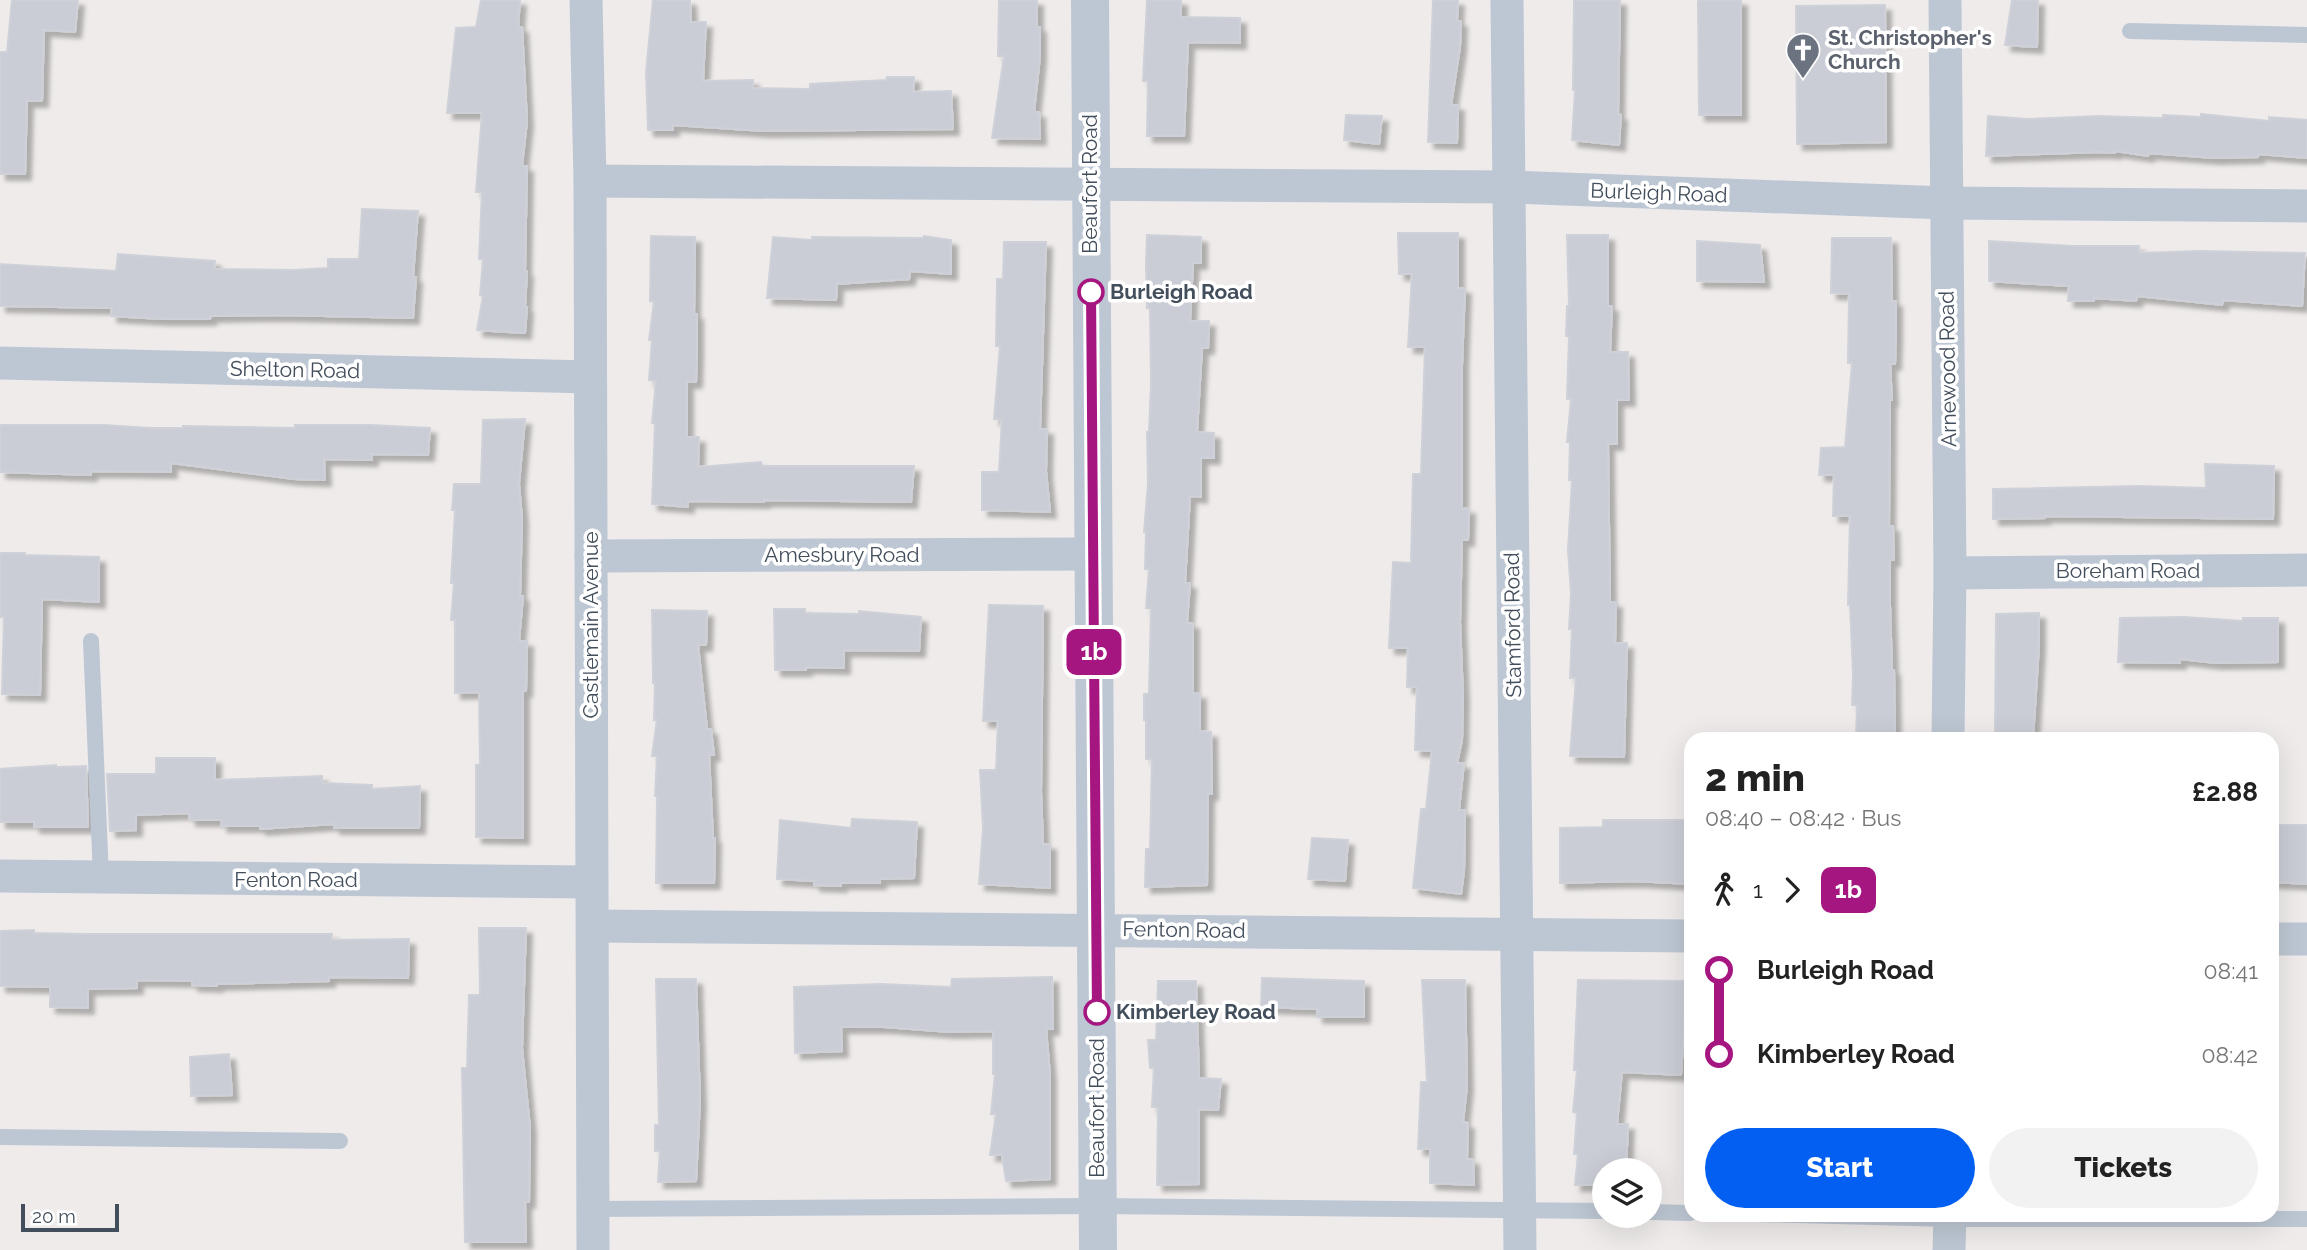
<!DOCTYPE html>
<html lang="en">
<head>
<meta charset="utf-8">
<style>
  :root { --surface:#fff; --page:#f2f2f2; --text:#222; --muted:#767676; --accent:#035ff1 }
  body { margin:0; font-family:Raleway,sans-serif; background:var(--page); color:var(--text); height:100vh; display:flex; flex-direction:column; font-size:26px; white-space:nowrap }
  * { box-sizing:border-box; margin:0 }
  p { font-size:23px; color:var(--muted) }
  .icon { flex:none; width:38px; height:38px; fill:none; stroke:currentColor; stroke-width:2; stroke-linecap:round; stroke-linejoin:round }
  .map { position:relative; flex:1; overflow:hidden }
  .sheet { position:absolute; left:1684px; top:732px; width:595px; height:490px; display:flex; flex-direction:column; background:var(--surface); border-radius:21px; box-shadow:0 7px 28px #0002 }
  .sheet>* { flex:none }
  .badge { padding:0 14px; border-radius:10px; font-size:24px; line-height:46px }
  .controls { position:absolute; left:1592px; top:1158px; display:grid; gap:14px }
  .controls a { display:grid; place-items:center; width:70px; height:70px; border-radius:50%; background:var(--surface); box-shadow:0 7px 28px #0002; font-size:35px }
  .scale { position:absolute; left:21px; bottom:18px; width:98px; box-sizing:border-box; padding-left:7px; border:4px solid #424e5b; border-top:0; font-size:19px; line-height:24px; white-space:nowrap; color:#424e5b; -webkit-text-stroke:5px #fff; paint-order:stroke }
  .map>.badge { position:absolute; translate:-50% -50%; box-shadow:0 0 0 4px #fff }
  .legs { display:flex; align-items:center; gap:10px; height:77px; padding:0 21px; font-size:23px }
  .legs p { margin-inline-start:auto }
  .summary { display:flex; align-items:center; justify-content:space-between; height:119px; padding:0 21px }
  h1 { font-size:38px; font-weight:800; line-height:52px }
  .action { display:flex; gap:14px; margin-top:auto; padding:14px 21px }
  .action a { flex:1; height:80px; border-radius:42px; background:var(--accent); color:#fff; font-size:28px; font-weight:800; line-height:80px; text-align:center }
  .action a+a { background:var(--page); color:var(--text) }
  ul { padding:0 21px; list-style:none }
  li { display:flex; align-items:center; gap:24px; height:84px; font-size:26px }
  li i { display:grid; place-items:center; width:10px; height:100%; margin:0 9px; background:currentColor }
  li i::after { content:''; width:18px; height:18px; margin:-9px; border:5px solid; border-radius:50%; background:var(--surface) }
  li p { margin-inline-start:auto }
  li:first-child i { background:linear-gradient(#0000 50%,currentColor 0) }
  li:last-child i { background:linear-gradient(currentColor 50%,#0000 0) }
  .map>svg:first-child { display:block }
  .building { fill:#cacdd5; stroke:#cfd1d8; stroke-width:2; filter:url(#shadow) }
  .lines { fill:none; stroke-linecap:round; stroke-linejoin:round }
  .service { stroke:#bdc7d3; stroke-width:16 }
  .minor { stroke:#bdc7d3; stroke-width:33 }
  .tertiary { stroke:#bdc7d3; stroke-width:38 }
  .line-1-casing { stroke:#fff; stroke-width:16 }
  .line-1 { stroke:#a61680; stroke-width:10 }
  .stop-1-dot { fill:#fff; stroke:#a61680; stroke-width:3.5 }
  .labels { text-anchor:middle; stroke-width:7; stroke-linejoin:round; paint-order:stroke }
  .worship-label { font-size:21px; font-weight:bold; fill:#5b616d; stroke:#fff; text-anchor:start }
  .street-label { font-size:21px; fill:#424e5b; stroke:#fff }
  .stop-label { font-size:21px; font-weight:bold; fill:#424e5b; stroke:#fff; text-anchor:start }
</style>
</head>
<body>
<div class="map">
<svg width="2307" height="1250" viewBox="0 0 2307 1250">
  <defs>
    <filter id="shadow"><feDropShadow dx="6" dy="6" stdDeviation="2" flood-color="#0004"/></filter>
  </defs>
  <rect width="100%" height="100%" fill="#efebeb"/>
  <g class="building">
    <path d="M12,0H78L75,32L44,30L42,101H27L25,174H0V52H7Z"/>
    <path d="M481,0H520L518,27H522L527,121L522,166H527L525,271H527L525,307H527L525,333L477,330L483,296L480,295L483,259H479L482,192H476L482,113H447L456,28L476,27Z"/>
    <path d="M653,0H690L691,22H706L703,81L753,80V88L810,89V84L886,80L887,77H914L913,92L951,91L953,129L764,131L673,125V130H648L646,72Z"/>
    <path d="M999,0H1037V27H1040V56L1034,112H1039L1040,139L992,138L1004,56H998Z"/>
    <path d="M1147,0H1181V17L1240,18V43L1188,42L1184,136H1147L1148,81H1143Z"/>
    <path d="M1433,0H1458L1457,21H1461L1460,47L1451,105H1458L1457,143L1428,142Z"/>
    <path d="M1574,0H1620L1618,114L1621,115L1619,145L1572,140L1575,90H1573Z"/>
    <path d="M1698,0H1741V115H1699Z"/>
    <path d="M2012,0H2038L2037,47L2005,45Z"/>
    <path d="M1885,5L1886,142L1797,144L1796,6Z"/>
    <path d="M2201,114L2269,121V117L2307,120V158L2258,154V157L2214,158L2149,153L2148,156L2115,151V153L2102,152L1986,156L1988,116L2028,119L2098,116L2163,118V115L2201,117Z"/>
    <path d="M1346,115L1382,116L1379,144L1344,140Z"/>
    <path d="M362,209L418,211L413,277H416L413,318L278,315L211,316L210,319H163L111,316L112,308L0,306V264L116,271L118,254L215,261L214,269L293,270L328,268V259H359Z"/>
    <path d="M1398,233H1458V288H1465L1462,365V509L1469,508L1468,540H1462L1460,622L1463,697L1462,740L1457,763H1464L1459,810H1465L1464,871L1461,894L1413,888L1421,809H1426L1432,751L1415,750L1417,687H1407L1408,648H1389L1393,562L1411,563L1413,474H1421L1425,347H1408L1412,274H1399Z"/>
    <path d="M1147,235L1201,237V263H1193L1190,321H1209L1208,348H1202L1197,432L1214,433V458H1201V497L1190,496L1185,583H1190L1187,623H1193V694L1200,693V731L1211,732L1212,794H1208L1207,885L1145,887L1146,849H1150L1152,759H1146V720H1144V694H1149L1151,608H1146L1149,569H1145L1146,532H1144L1148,483L1147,432H1149L1151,383L1150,308H1147L1146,264Z"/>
    <path d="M1567,235H1608V306H1612L1610,352H1628L1629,400H1617V444H1608L1610,602H1616L1615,643H1627L1624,757L1570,756L1576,678H1570L1572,629H1569L1571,593L1568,550L1572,480H1569L1570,442H1567L1571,399H1567L1569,336H1566L1567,306H1569Z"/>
    <path d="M651,236L695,237L694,314H697V353L696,382H687V437H699L698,467L761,462L762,466H914L911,502L764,500V502L688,501V507L652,504L655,423H652L656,381L649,380L652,340H649L654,302L650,301Z"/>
    <path d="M924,236L951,240V274L910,271L909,279L837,284L836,300L767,298L773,237L812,240V237L924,238Z"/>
    <path d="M1832,238H1891L1892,301H1896V333L1895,364H1890L1892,400H1890L1889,526H1893L1894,560H1890V605L1892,670H1894L1895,738H1856L1857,705H1852L1853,675L1850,605H1848L1850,516H1833L1834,475H1819L1821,448L1845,447L1852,363H1848L1849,294L1831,293Z"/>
    <path d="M1697,241L1760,245L1764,282L1697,281Z"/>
    <path d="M1989,241L2072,246H2139V253L2201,251L2305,253L2302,306L2223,300L2222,305L2137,296L2136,301L2094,298V301H2068L2069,286L1989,281Z"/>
    <path d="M1004,242H1046L1040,429H1047L1046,471L1050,512L982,510V472H999L1002,419H994L1000,346H996L997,279H1003Z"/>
    <path d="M525,419L519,484L522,519L520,596H523L519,641H527L526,691H523V838L476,837V765H480L479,692L455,693V620H451L454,583H451L455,510H452L454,484H481L483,420Z"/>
    <path d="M0,425H104L150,428H183V426L295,428V425H370L430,428L428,455L372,454V460L324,459L325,480L294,479L171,463V472L91,471V475L0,472Z"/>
    <path d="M2205,464L2274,466L2273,519L2045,516V518L1993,519V489L2139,486L2206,488Z"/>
    <path d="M0,553H25V555L99,557V602L42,599L40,695L2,694L4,617H0Z"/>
    <path d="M989,605L1043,606L1041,792L1043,844H1050V888L979,884L983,828L980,770H996L998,721H983Z"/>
    <path d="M774,609H805V613L859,614V611L921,617L919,651L844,650V668L806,667V670H775Z"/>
    <path d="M652,610L707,611L706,645H698L707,729H711L714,755H709L713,838H715L714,883H656L657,796H655L657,756H652L657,719L654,720L655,683H653Z"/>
    <path d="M2039,613V645L2033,738H1995L1996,614Z"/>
    <path d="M2184,617L2243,621V618H2278V662L2216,663L2180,659V663L2118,662L2120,618Z"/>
    <path d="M156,758H215V780L322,776V783L372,785V789L420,786L419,828H334V824L260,829V826H221L222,820H190L189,813L136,815V830L110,831L107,774H156Z"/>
    <path d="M56,765V767L86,766L88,827H34V822H0V769Z"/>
    <path d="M852,819L917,822L914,878L880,879V883H841V886L814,885V881L777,879L780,820L851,828Z"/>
    <path d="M1603,820H1690V884L1633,881L1560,883V828L1603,827Z"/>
    <path d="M2272,825H2307V884L2272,882Z"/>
    <path d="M1312,838L1348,840L1345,881L1308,879Z"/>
    <path d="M479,928H526L522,1048L530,1128L529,1202H525L526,1242H465L462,1068H467L469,995H480Z"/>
    <path d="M34,930V933L88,934H332L331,940L409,939L408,978L329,977V981L217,984V986L192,985V981L137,980V988L88,989V1008L50,1007V987L0,986V931Z"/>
    <path d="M1052,977L1053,1029H1046L1050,1075V1179L1006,1181L1002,1155H990L996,1114H991L995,1074H993V1031L950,1032L884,1027H841L842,1051L795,1053L794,987L881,984L951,987L952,979Z"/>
    <path d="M1262,978L1364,981V1017H1317V1009L1261,1007Z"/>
    <path d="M656,979H696L700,1101L696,1181L658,1182L660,1151H655V1125H659Z"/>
    <path d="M1422,980H1465L1467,1086L1463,1122L1468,1123L1467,1159H1473L1474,1185L1430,1183V1149H1418L1421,1082H1427Z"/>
    <path d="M1578,980L1687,981L1681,1075L1622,1072L1617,1124H1628L1626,1171H1605V1185H1575L1578,1154H1574L1577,1113L1573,1112L1577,1070H1574Z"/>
    <path d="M1158,981H1196L1199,1078L1221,1079L1218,1110L1199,1109V1184L1157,1185L1158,1107H1152L1154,1068H1150L1148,1040H1156Z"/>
    <path d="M229,1054L232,1095L191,1096L190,1057Z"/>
  </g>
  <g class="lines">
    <g class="service">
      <path d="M2130,31L2307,35"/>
      <path d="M91,641L101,878"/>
      <path d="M0,1137L340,1141"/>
      <path d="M592,1209L1097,1206L1605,1211"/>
      <path d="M1650,1212L1690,1213"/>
      <path d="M1756,1214L1950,1219H2307"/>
    </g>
    <g class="minor">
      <path d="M586,0L590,181L593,1250"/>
      <path d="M1507,0L1520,1250"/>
      <path d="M1945,0L1950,573L1948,738"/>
      <path d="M590,181L1508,187L1947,203L2307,206"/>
      <path d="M0,363L590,377"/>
      <path d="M591,556L1093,554"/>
      <path d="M1950,573L2307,570"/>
      <path d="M0,876L591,882"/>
      <path d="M593,926L1690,936"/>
      <path d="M2272,939H2307"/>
      <path d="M1949,1250L1950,1214"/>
    </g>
    <path class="tertiary" d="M1090,0L1098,1250"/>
  </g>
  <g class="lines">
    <g class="line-1-casing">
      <path id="line-1" d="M1091,292L1097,1012"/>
    </g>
    <use href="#line-1" class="line-1"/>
  </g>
  <defs>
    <g id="church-pin" transform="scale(1.75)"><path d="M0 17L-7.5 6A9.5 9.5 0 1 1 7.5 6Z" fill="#6b7280" stroke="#fff"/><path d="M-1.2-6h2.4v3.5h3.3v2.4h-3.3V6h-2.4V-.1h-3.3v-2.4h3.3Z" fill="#fff"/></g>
  </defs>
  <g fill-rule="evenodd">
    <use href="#church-pin" x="1803" y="50"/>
  </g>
  <g class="stop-1-dot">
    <circle cx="1091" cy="292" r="12"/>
    <circle cx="1097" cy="1012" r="12"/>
  </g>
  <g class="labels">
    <g class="worship-label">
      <text x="1828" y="45">St. Christopher's<tspan x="1828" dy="24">Church</tspan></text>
    </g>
    <g class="street-label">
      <text transform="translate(1090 184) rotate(-90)" y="7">Beaufort Road</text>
      <text transform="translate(1659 193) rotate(2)" y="7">Burleigh Road</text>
      <text transform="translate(1948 369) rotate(-91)" y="7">Arnewood Road</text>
      <text transform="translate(295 370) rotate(1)" y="7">Shelton Road</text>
      <text x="842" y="562">Amesbury Road</text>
      <text x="2128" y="578">Boreham Road</text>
      <text transform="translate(591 625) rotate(-90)" y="7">Castlemain Avenue</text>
      <text transform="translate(1513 625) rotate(-91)" y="7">Stamford Road</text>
      <text x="296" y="887">Fenton Road</text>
      <text transform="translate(1184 930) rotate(1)" y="7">Fenton Road</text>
      <text transform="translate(1097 1108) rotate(-90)" y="7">Beaufort Road</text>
    </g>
    <g class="stop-label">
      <text x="1110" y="299">Burleigh Road</text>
      <text x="1116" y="1019">Kimberley Road</text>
    </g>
  </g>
</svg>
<div class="controls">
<a><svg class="icon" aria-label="layers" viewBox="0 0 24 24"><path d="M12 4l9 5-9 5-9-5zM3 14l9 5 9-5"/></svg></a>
</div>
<div class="scale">20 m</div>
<b class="badge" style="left:1094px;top:652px;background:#a61680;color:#fff">1b</b>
<section class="sheet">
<div class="summary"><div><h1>2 min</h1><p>08:40 – 08:42 · Bus</p></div><b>£2.88</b></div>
<div class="legs"><svg class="icon" aria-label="walk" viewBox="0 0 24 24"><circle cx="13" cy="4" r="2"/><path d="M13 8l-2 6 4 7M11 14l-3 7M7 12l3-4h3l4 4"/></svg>1<svg class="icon" aria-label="forward" viewBox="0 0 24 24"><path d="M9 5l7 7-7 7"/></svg><b class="badge" style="background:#a61680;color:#fff">1b</b></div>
<ul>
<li><i style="color:#a61680"></i><b>Burleigh Road</b><p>08:41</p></li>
<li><i style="color:#a61680"></i><b>Kimberley Road</b><p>08:42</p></li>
</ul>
<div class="action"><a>Start</a><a>Tickets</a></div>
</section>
</div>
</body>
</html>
